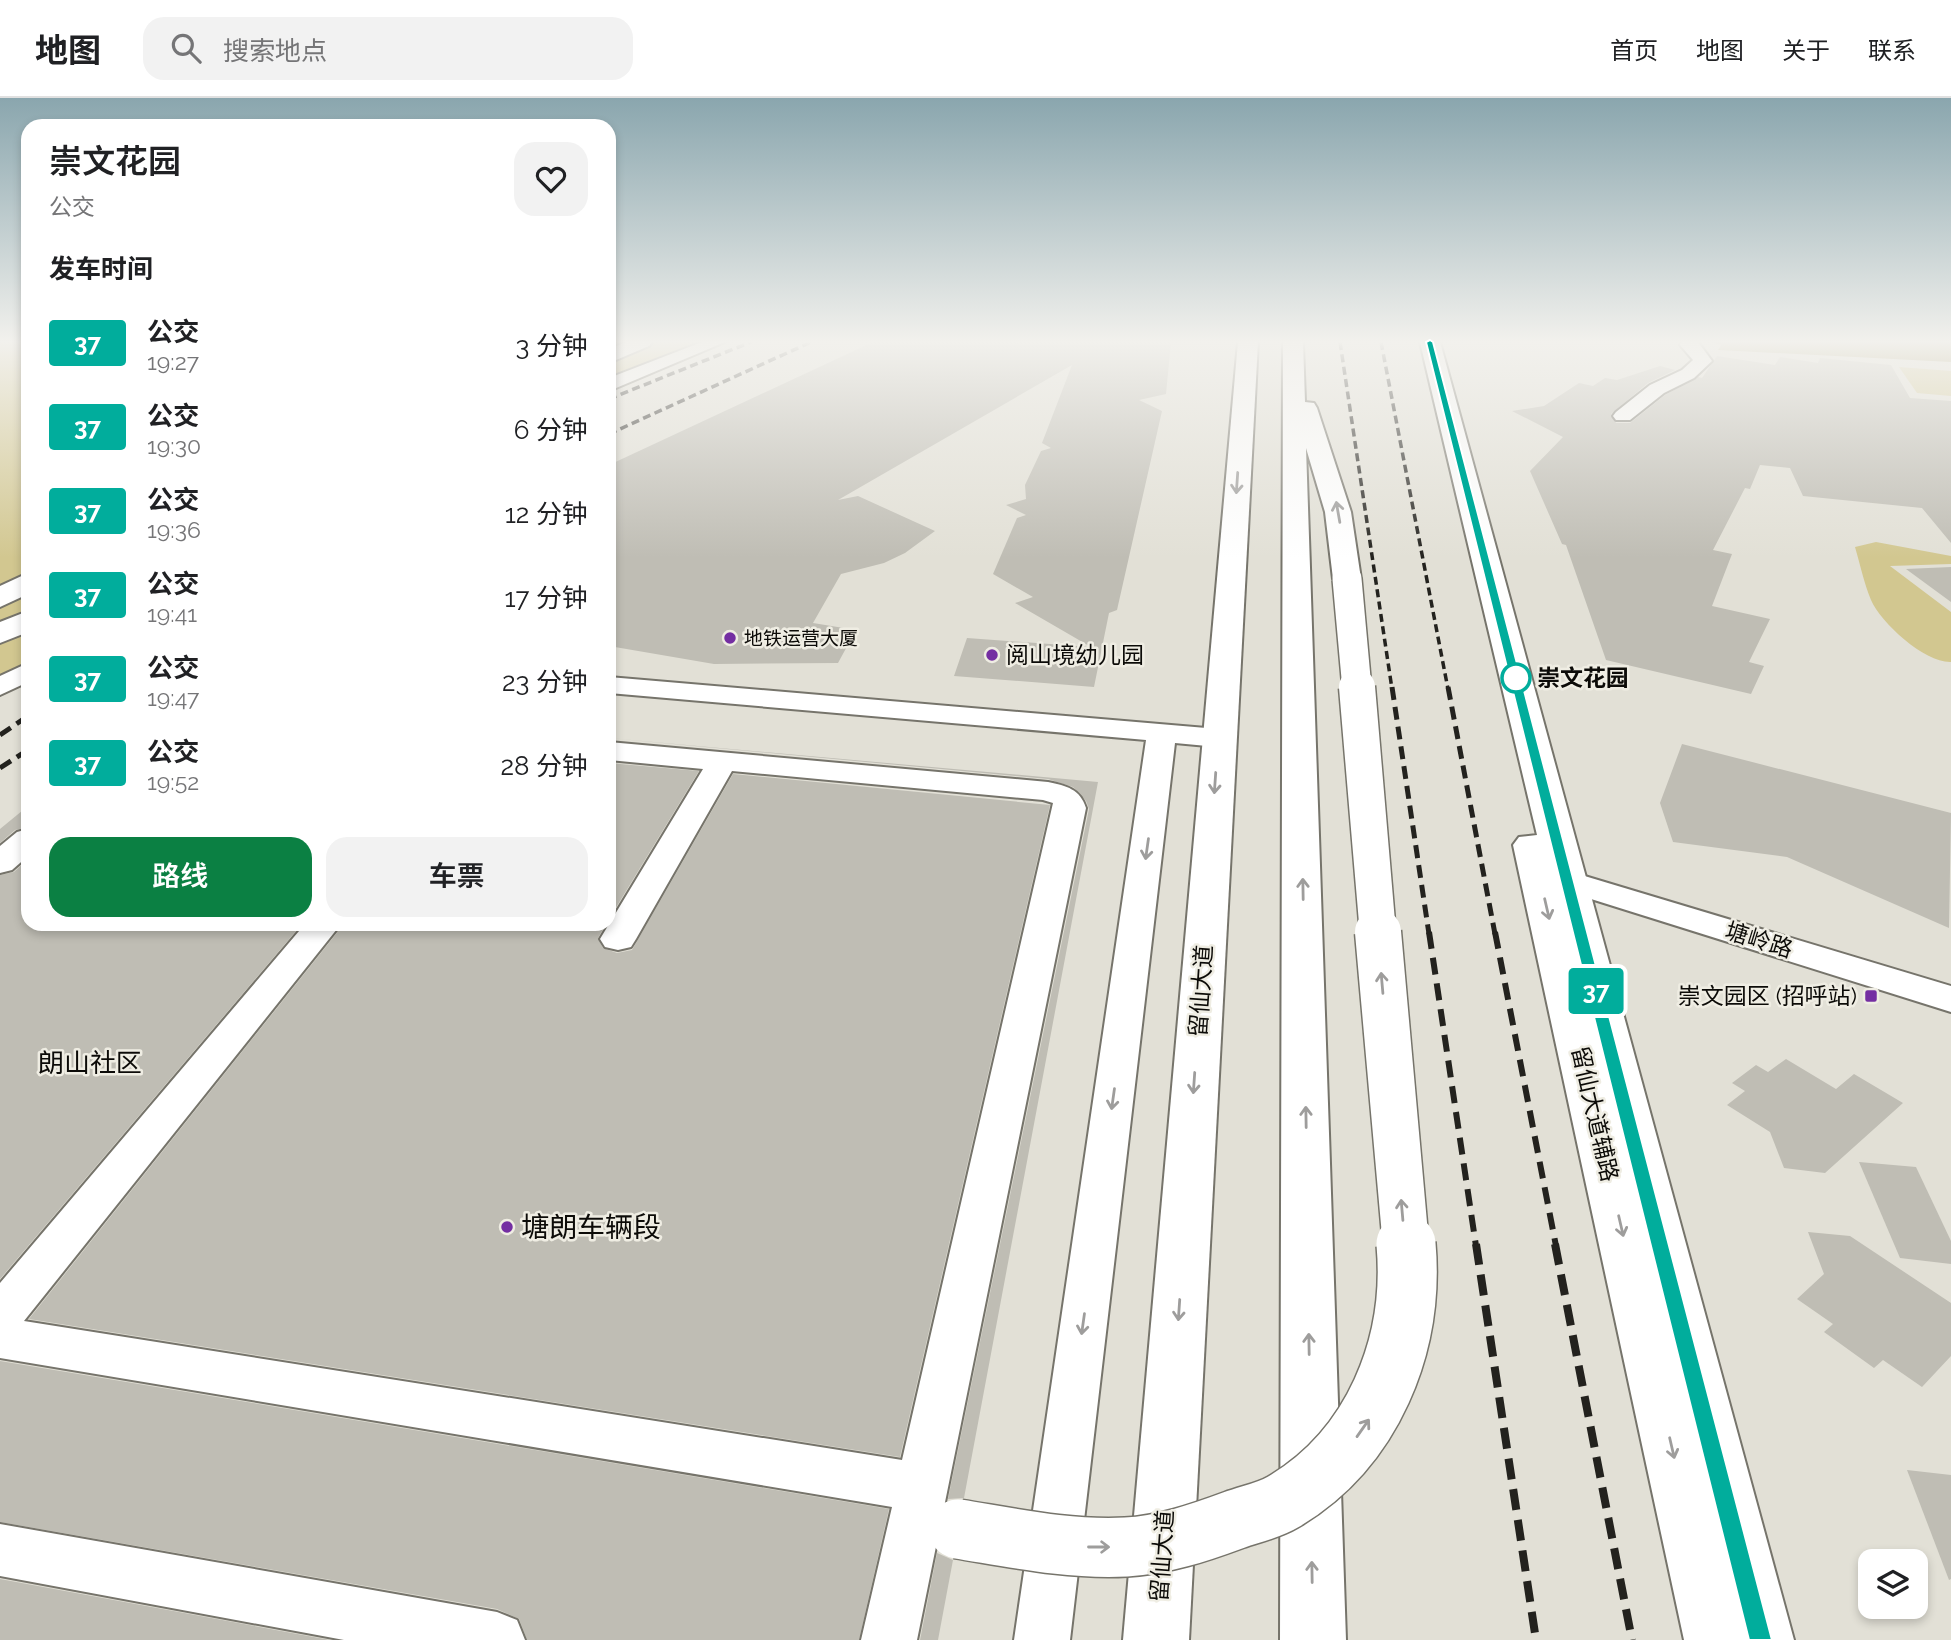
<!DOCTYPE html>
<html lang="zh">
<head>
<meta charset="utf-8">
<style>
  :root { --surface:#fff; --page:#f2f2f2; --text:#202124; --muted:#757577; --line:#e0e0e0; --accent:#0b8043 }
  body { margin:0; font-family:Raleway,"Noto Sans SC",sans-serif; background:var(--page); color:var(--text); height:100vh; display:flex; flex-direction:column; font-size:26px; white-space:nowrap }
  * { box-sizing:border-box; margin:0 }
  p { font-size:23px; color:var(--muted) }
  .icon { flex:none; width:38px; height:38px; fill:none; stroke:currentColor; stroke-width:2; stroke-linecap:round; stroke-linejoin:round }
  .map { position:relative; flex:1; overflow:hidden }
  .sheet { position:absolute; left:21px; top:21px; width:595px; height:812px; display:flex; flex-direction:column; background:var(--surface); border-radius:21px; box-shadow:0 4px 10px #0003 }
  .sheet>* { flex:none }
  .badge { padding:0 14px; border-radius:5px; font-size:24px; line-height:46px }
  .controls { position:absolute; left:1858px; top:1451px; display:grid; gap:14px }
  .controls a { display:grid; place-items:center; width:70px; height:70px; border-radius:14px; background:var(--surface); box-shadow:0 4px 10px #0003; font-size:35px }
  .map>.badge { position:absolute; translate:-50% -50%; box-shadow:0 0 0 4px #fff }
  h2 { padding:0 28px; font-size:26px; line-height:63px }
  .round { display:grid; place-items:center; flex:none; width:74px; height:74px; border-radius:21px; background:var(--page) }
  .overview { display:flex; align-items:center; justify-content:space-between; height:119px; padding:0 28px }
  h1 { font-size:33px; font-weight:600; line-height:52px }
  .action { display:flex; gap:14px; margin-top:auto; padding:14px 28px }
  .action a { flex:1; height:80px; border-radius:21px; background:var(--accent); color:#fff; font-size:28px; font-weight:600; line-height:80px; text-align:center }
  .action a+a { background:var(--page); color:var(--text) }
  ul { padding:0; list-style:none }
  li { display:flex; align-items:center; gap:21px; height:84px; padding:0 28px }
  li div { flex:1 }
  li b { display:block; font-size:26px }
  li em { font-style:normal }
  li .badge { min-width:77px; font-weight:700; text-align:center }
  header { display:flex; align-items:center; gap:42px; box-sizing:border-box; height:98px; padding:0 35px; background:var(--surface); border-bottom:2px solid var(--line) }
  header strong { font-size:33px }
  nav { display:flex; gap:38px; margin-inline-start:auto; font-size:24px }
  .search { width:490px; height:63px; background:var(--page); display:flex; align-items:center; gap:18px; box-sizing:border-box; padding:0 24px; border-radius:21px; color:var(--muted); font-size:26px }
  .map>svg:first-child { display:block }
  .green { fill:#d2c790 }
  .water { fill:#9e9256 }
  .building { fill:#bfbdb4 }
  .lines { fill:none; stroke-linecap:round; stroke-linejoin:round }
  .minor-casing { stroke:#76746b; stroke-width:4 }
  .secondary-casing { stroke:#76746b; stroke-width:4 }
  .primary-casing { stroke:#76746b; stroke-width:4 }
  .trunk-casing { stroke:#76746b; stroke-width:4 }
  .minor { fill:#fff; fill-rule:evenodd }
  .secondary { fill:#fff; fill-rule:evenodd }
  .primary { fill:#fff; fill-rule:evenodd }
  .trunk { fill:#fff; fill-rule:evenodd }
  .rail-far3 { stroke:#23221e; stroke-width:3.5; stroke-dasharray:8 4.5; stroke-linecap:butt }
  .rail-far2 { stroke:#23221e; stroke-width:5; stroke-dasharray:13 7; stroke-linecap:butt }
  .rail-far1 { stroke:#23221e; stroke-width:6; stroke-dasharray:17 9; stroke-linecap:butt }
  .rail { stroke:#23221e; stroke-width:8; stroke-dasharray:21 10; stroke-linecap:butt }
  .primary-bridge-far3-casing { stroke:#76746b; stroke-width:32; stroke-linecap:butt }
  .primary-bridge-far2-casing { stroke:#76746b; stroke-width:39; stroke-linecap:butt }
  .primary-bridge-far1-casing { stroke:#76746b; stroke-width:49; stroke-linecap:butt }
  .primary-bridge-casing { stroke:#76746b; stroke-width:62; stroke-linecap:butt }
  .primary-bridge-far3 { stroke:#fff; stroke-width:29 }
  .primary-bridge-far2 { stroke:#fff; stroke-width:36 }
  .primary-bridge-far1 { stroke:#fff; stroke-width:46 }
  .primary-bridge { stroke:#fff; stroke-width:59 }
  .oneway { stroke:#9e9d9c }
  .line { fill:#01ad9c; stroke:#fff; stroke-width:2 }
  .poi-dot { fill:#742ea2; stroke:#efede3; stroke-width:2.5 }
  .stop-dot { fill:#fff; stroke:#01ad9c; stroke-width:3.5 }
  .labels { text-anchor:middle; stroke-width:5; stroke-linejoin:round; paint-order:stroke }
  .far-poi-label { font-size:19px; fill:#0c0b08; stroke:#efede3; text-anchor:start }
  .poi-label { font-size:23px; fill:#0c0b08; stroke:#efede3; text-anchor:start }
  .stop-label { font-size:23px; font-weight:bold; fill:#0c0b08; stroke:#efede3; text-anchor:start }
  .street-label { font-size:23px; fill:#0c0b08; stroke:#efede3 }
  .quarter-label { font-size:26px; fill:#0c0b08; stroke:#efede3 }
  .near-poi-label { font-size:28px; fill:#0c0b08; stroke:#efede3; text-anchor:start }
</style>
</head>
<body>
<header>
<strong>地图</strong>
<div class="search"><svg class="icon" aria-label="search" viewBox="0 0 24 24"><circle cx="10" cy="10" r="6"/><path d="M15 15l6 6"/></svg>搜索地点</div>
<nav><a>首页</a><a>地图</a><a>关于</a><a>联系</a></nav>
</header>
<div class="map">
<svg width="1951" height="1542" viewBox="0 0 1951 1542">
  <rect width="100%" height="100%" fill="#e2e0d6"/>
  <g class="green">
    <path d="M0,244H28V567L0,583Z"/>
    <path d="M609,244H711L609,285Z"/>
    <path d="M1899,269L1951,273V298L1917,295Z"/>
    <path d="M1876,444L1951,458V466L1890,468L1951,514V564C1925,565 1881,525 1871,502C1864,485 1860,466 1855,449Z"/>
  </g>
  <path class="water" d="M1711,244H1951V264L1718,252L1721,247Z"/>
  <g class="building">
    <path d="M873,244H1171L1166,296L1139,302L1162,313L1117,512L1109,515L1094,589L954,578L967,540L1091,549L1015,505L1033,499L993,476L1017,420L1026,417L1006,407L1026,401L1025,387L1041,353L1051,350L1042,345L1072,267L838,402L858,398L935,433L905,455L884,465L841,476L813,525L856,532L838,565L714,566L609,548V367Z"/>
    <path d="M1717,258L1775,267L1780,259L1818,265L1820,260L1891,267L1910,300L1951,303V445L1922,410L1803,398L1790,370L1760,367L1750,391L1745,390L1713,452L1732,456L1712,508L1770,521L1749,564L1764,568L1751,596L1606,562L1566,447L1562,446L1530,373L1563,339L1512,313L1544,308L1579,285L1593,288L1605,280L1617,282L1660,268L1675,272L1648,285L1611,316L1616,325H1630L1665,297L1698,279L1702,280Z"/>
    <path d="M1951,469V504L1906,471Z"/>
    <path d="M609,640L1098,684L964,1400L948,1401L1089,711L1086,703L1073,689L1048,681Z"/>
    <path d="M1682,646L1951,715L1949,830L1787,759L1673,744L1660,705Z"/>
    <path d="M609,665L699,673L609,821Z"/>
    <path d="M733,676L1050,707L900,1359L29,1221L344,826H606L598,840L603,850L617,855L632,852Z"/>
    <path d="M28,708V729L15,732L0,745V731Z"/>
    <path d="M28,761V826H302L0,1181V777L14,774Z"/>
    <path d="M1786,961L1836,991L1854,976L1903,1005L1825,1075L1784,1070L1770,1034L1727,1007L1745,993L1732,985L1756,967L1768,974Z"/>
    <path d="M1859,1064L1916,1069L1951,1143V1166L1900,1160Z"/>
    <path d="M1808,1134L1850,1138L1951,1205V1258L1922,1289L1883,1262L1874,1270L1824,1234L1833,1226L1797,1201L1824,1176Z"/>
    <path d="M0,1263L889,1411L859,1542H527L519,1521L497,1511L0,1424Z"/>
    <path d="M1907,1372L1951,1377V1481L1949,1482Z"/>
    <path d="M937,1455L953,1462L938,1542H920Z"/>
    <path d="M0,1481L330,1542H0Z"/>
  </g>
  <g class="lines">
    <g class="minor-casing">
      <g id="minor">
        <path d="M702,244H725L609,293V280Z"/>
        <path d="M1681,244H1698L1712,263L1694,280L1664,295L1630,322H1616L1613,318L1616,314L1650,287L1682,272L1693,262L1680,247Z"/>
        <path d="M28,565V584L0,597V578Z"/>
        <path d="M609,579L1218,631L1228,634L1233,640L1228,646L1218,649L1175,645L1070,1542H1014L1146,642L609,595Z"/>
        <path d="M609,644L1048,684C1067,688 1080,691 1086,710L917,1542H861L892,1409L0,1260V1185L305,826H341L24,1223L902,1362L1053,705L1043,702L732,673L636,841L631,849L618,852L605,849L600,841L703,671L609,662Z"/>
        <path d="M28,731V758L12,772L0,775V748L17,734Z"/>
        <path d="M1568,773L1951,888V914L1556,790L1551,783L1556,776Z"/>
        <path d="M0,1426L497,1514L517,1522L525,1542H344L0,1478Z"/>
      </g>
    </g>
    <g class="secondary-casing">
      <path id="secondary" d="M1420,244H1440L1794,1542H1684L1513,747L1519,739L1537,737Z"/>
    </g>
    <g class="primary-casing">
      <g id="primary">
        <path d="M1238,244H1258L1189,1542H1123Z"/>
        <path d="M1283,244H1303L1305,304L1314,305L1317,310L1351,414L1361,481L1357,487L1347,489L1337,487L1333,481L1325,414L1306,350L1346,1542H1280Z"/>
      </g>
    </g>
    <g class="trunk-casing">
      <g id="trunk">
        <path d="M626,244H652L649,248L609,265V251Z"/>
        <path d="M28,475V496L0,509V488Z"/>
        <path d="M28,513V534L0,545V524Z"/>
      </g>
    </g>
    <use href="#minor" class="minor"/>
    <use href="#secondary" class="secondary"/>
    <use href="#primary" class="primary"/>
    <use href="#trunk" class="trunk"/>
    <g class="rail-far3">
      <path d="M1340,244L1392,591"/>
      <path d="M1381,244L1448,591"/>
      <path d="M609,301L751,244"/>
      <path d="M609,336L811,244"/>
    </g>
    <g class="rail-far2">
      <path d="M1392,589L1429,836"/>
      <path d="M1448,589L1495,836"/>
      <path d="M0,637L28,618"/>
      <path d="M0,670L28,652"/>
    </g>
    <g class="rail-far1">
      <path d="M1429,834L1476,1148"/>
      <path d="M1495,834L1556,1148"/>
    </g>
    <g class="rail">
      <path d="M1476,1146L1536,1542"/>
      <path d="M1555,1146L1632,1542"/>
    </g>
    <g class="primary-bridge-far3-casing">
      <path id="primary-bridge-far3" d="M1347,481L1357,591"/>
    </g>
    <g class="primary-bridge-far2-casing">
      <path id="primary-bridge-far2" d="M1357,589L1378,836"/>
    </g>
    <g class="primary-bridge-far1-casing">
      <path id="primary-bridge-far1" d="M1378,834L1406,1148"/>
    </g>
    <g class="primary-bridge-casing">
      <path id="primary-bridge" d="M958,1431C1014,1440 1070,1452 1126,1449C1163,1447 1199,1435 1234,1422C1250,1416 1268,1413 1283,1404C1373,1351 1415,1247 1406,1146"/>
    </g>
    <use href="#primary-bridge-far3" class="primary-bridge-far3"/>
    <use href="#primary-bridge-far2" class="primary-bridge-far2"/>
    <use href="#primary-bridge-far1" class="primary-bridge-far1"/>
    <use href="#primary-bridge" class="primary-bridge"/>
  </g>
  <defs><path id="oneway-shaft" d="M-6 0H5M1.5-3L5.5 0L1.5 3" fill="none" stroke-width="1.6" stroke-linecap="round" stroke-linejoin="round" transform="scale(1.75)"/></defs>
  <g class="oneway">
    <use href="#oneway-shaft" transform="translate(1237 385) rotate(94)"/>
    <use href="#oneway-shaft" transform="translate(1338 414) rotate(-100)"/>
    <use href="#oneway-shaft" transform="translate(1215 685) rotate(94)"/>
    <use href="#oneway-shaft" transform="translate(1147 751) rotate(98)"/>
    <use href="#oneway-shaft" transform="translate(1303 791) rotate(-91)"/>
    <use href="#oneway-shaft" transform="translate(1547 811) rotate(77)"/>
    <use href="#oneway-shaft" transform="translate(1382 885) rotate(-95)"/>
    <use href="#oneway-shaft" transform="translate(1194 985) rotate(94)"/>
    <use href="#oneway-shaft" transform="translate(1113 1001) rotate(98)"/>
    <use href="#oneway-shaft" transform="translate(1306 1019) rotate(-91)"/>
    <use href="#oneway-shaft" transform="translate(1402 1112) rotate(-95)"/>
    <use href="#oneway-shaft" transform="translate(1621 1128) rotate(77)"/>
    <use href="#oneway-shaft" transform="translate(1179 1212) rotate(94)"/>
    <use href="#oneway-shaft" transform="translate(1083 1226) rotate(98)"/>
    <use href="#oneway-shaft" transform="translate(1309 1246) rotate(-91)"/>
    <use href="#oneway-shaft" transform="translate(1363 1330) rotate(-55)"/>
    <use href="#oneway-shaft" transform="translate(1672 1350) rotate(77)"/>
    <use href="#oneway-shaft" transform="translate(1099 1449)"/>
    <use href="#oneway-shaft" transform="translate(1312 1474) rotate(-91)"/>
  </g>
  <linearGradient id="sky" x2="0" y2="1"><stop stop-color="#8aa6ae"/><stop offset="0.53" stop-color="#f2f1ed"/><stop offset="1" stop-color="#f2f1ed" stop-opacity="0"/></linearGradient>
  <rect width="1951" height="460" fill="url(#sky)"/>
  <path class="line" d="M1430,242L1433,244L1772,1542H1749L1426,244Z"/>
  <g class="poi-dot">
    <circle cx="730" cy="540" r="7"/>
    <circle cx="992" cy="557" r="7"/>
    <rect x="1864" y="891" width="14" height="14" rx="3.5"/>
    <circle cx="507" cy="1129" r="7"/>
  </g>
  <circle class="stop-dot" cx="1516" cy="580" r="14"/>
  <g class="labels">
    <g class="far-poi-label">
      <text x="744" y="547">地铁运营大厦</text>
    </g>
    <g class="poi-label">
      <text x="1006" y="565">阅山境幼儿园</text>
      <text x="1857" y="906" text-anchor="end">崇文园区 (招呼站)</text>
    </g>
    <g class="stop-label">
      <text x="1537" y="588">崇文花园</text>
    </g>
    <g class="street-label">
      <text transform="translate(1759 842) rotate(17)" y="8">塘岭路</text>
      <text transform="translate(1201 893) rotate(-86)" y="8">留仙大道</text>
      <text transform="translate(1595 1016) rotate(77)" y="8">留仙大道辅路</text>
      <text transform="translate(1162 1458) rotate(-86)" y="8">留仙大道</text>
    </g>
    <g class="quarter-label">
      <text x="90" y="974">朗山社区</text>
    </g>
    <g class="near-poi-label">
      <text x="521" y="1139">塘朗车辆段</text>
    </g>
  </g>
</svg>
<div class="controls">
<a><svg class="icon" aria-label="layers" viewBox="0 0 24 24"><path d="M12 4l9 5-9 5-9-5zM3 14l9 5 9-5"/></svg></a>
</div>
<b class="badge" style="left:1596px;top:893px;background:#01ad9c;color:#fff">37</b>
<section class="sheet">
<div class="overview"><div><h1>崇文花园</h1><p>公交</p></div><a class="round"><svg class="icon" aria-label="heart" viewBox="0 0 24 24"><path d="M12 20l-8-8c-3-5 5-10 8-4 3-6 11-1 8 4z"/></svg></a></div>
<h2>发车时间</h2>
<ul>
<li><span class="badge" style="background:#01ad9c;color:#fff">37</span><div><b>公交</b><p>19:27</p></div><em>3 分钟</em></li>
<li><span class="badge" style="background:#01ad9c;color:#fff">37</span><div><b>公交</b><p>19:30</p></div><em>6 分钟</em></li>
<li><span class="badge" style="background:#01ad9c;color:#fff">37</span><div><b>公交</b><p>19:36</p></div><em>12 分钟</em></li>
<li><span class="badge" style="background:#01ad9c;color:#fff">37</span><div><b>公交</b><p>19:41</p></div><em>17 分钟</em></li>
<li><span class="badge" style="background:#01ad9c;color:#fff">37</span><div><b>公交</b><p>19:47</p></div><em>23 分钟</em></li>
<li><span class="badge" style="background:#01ad9c;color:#fff">37</span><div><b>公交</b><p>19:52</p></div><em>28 分钟</em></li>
</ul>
<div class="action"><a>路线</a><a>车票</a></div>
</section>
</div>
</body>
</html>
